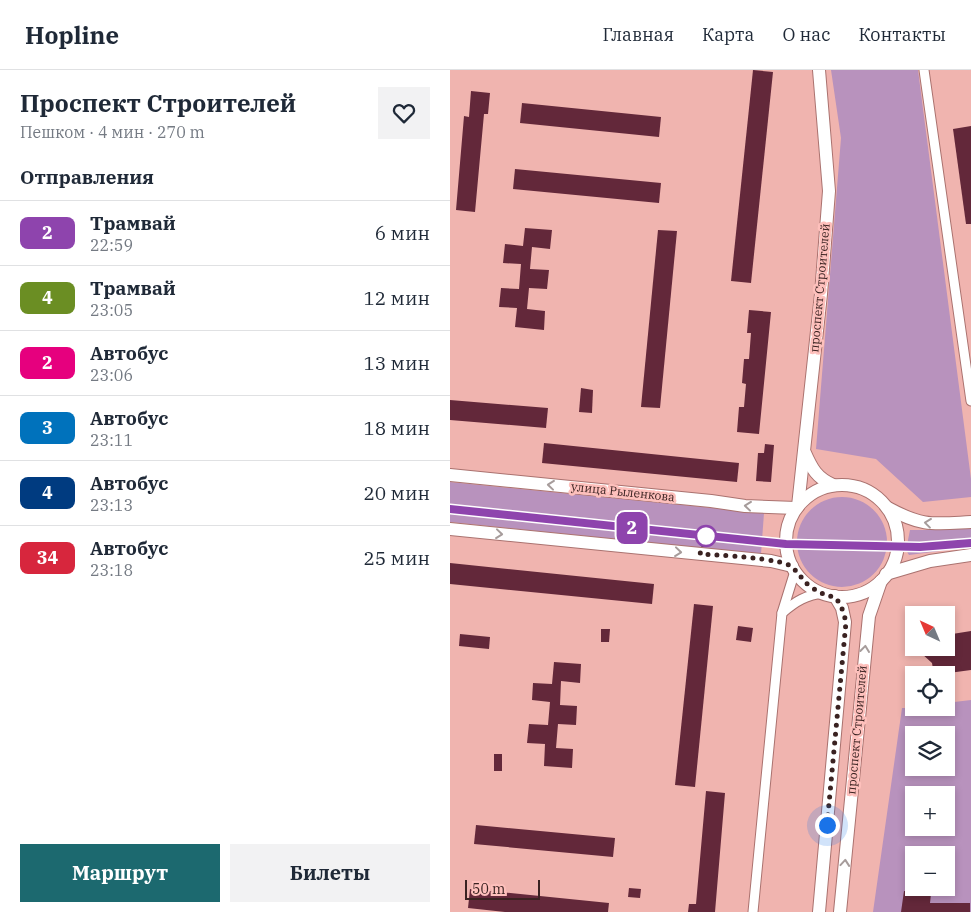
<!DOCTYPE html>
<html lang="ru">
<head>
<meta charset="utf-8">
<style>
  :root { --surface:#fff; --page:#f2f2f3; --text:#1f2937; --muted:#747a83; --line:#e0e1e3; --accent:#1c696f }
  body { margin:0; font-family:"IBM Plex Serif",serif; background:var(--page); color:var(--text); height:100vh; display:flex; flex-direction:column; font-size:19px; white-space:nowrap }
  * { box-sizing:border-box; margin:0 }
  p { font-size:16px; color:var(--muted) }
  .icon { flex:none; width:28px; height:28px; fill:none; stroke:currentColor; stroke-width:2; stroke-linecap:round; stroke-linejoin:round }
  .map { position:relative; flex:1; overflow:hidden }
  .details { display:flex; flex-direction:column; background:var(--surface); width:450px }
  .details>* { flex:none }
  .badge { padding:0 10px; border-radius:8px; font-size:18px; line-height:32px }
  .needle { width:32px; rotate:316deg }
  .fabs { position:absolute; left:455px; top:536px; display:grid; gap:10px }
  .fabs a { display:grid; place-items:center; width:50px; height:50px; border-radius:0px; background:var(--surface); box-shadow:0 2px 8px #0003; font-size:25px }
  .scale { position:absolute; left:15px; bottom:12px; width:75px; box-sizing:border-box; padding-left:5px; border:2px solid #3a2221; border-top:0; font-size:14px; line-height:18px; white-space:nowrap; color:#3a2221; -webkit-text-stroke:4px #fec0bc; paint-order:stroke }
  .you { position:absolute; width:25px; height:25px; margin:-12px; border:4px solid #fff; border-radius:50%; background:#1a73e8; box-shadow:0 0 0 8px #1a73e833 }
  .map>.badge { position:absolute; translate:-50% -50%; box-shadow:0 0 0 2px #fff }
  h2 { padding:0 20px; font-size:19px; line-height:45px }
  .round { display:grid; place-items:center; flex:none; width:52px; height:52px; border-radius:0px; background:var(--page) }
  .overview { display:flex; align-items:center; justify-content:space-between; height:85px; padding:0 20px }
  h1 { font-size:24px; font-weight:700; line-height:38px }
  .action { display:flex; gap:10px; margin-top:auto; padding:10px 20px }
  .action a { flex:1; height:58px; border-radius:0px; background:var(--accent); color:#fff; font-size:20px; font-weight:700; line-height:58px; text-align:center }
  .action a+a { background:var(--page); color:var(--text) }
  ul { padding:0; list-style:none }
  li { display:flex; align-items:center; gap:15px; height:65px; padding:0 20px; border-top:1px solid var(--line) }
  li div { flex:1 }
  li b { display:block; font-size:19px }
  li em { font-style:normal }
  li .badge { min-width:55px; font-weight:700; text-align:center }
  header { display:flex; align-items:center; gap:30px; box-sizing:border-box; height:70px; padding:0 25px; background:var(--surface); border-bottom:1px solid var(--line) }
  header strong { font-size:24px }
  nav { display:flex; gap:28px; margin-inline-start:auto; font-size:18px }
  main { display:flex; flex:1; min-height:0 }
  .map>svg:first-child { display:block }
  .green { fill:#b892bd; fill-rule:evenodd }
  .building { fill:#63283a }
  .lines { fill:none; stroke-linecap:round; stroke-linejoin:round }
  .street-casing { stroke:#aa726f; stroke-width:11 }
  .secondary-casing { stroke:#aa726f; stroke-width:14 }
  .street { stroke:#fff; stroke-width:9 }
  .secondary { stroke:#fff; stroke-width:12 }
  .tram { stroke:#5f403e; stroke-width:1 }
  .oneway { stroke:#a69c9b }
  .line-casing { stroke:#fff; stroke-width:11 }
  .line { stroke:#8e44ad; stroke-width:8 }
  .walk { stroke:#3a2221; stroke-width:5; stroke-dasharray:0 9 }
  .stop-dot { fill:#fff; stroke:#8e44ad; stroke-width:2.5 }
  .labels { text-anchor:middle; stroke-width:5; stroke-linejoin:round; paint-order:stroke }
  .street-label { font-size:12px; fill:#3a2221; stroke:#fec0bc }
</style>
</head>
<body>
<header>
<strong>Hopline</strong>
<nav><a>Главная</a><a>Карта</a><a>О нас</a><a>Контакты</a></nav>
</header>
<main>
<section class="details">
<div class="overview"><div><h1>Проспект Строителей</h1><p>Пешком · 4 мин · 270 m</p></div><a class="round"><svg class="icon" aria-label="heart" viewBox="0 0 24 24"><path d="M12 20l-8-8c-3-5 5-10 8-4 3-6 11-1 8 4z"/></svg></a></div>
<h2>Отправления</h2>
<ul>
<li><span class="badge" style="background:#8e44ad;color:#fff">2</span><div><b>Трамвай</b><p>22:59</p></div><em>6 мин</em></li>
<li><span class="badge" style="background:#6b8e23;color:#fff">4</span><div><b>Трамвай</b><p>23:05</p></div><em>12 мин</em></li>
<li><span class="badge" style="background:#e6007e;color:#fff">2</span><div><b>Автобус</b><p>23:06</p></div><em>13 мин</em></li>
<li><span class="badge" style="background:#0072bc;color:#fff">3</span><div><b>Автобус</b><p>23:11</p></div><em>18 мин</em></li>
<li><span class="badge" style="background:#003b80;color:#fff">4</span><div><b>Автобус</b><p>23:13</p></div><em>20 мин</em></li>
<li><span class="badge" style="background:#d7263d;color:#fff">34</span><div><b>Автобус</b><p>23:18</p></div><em>25 мин</em></li>
</ul>
<div class="action"><a>Маршрут</a><a>Билеты</a></div>
</section>
<div class="map">
<svg width="521" height="842" viewBox="0 0 521 842">
  <rect width="100%" height="100%" fill="#f0b4af"/>
  <g class="green">
    <path d="M381,0H468L521,409V427L473,432L426,389L366,379L391,68Z"/>
    <path d="M0,412L314,443L311,484L0,452Z"/>
    <circle cx="392" cy="472" r="45"/>
    <path d="M521,454V477L459,485L456,480L460,460H476Z"/>
    <path d="M521,630V842H423L452,638H496V633ZM464,665H496V698H464ZM464,725H496V758H464ZM464,785H496V818H464Z"/>
  </g>
  <g class="building">
    <path d="M303,0L323,2L301,213L281,211Z"/>
    <path d="M21,21L40,23L38,44H34L25,142L6,140L14,46L19,47Z"/>
    <path d="M72,33L211,47L209,67L70,53Z"/>
    <path d="M521,56V154H516L503,59Z"/>
    <path d="M65,99L211,113L209,133L63,119Z"/>
    <path d="M75,158L102,160L100,179L82,177L80,199L99,200L97,219L79,218L77,239L95,241L94,260L65,257L67,238L49,237L51,218L69,219L71,194L53,193L55,174L73,176Z"/>
    <path d="M208,160L227,161L210,338L191,337Z"/>
    <path d="M299,240L321,242L309,364L287,362L289,337H294L296,314L292,313L294,289H299L301,263H297Z"/>
    <path d="M131,318L143,320L142,343L129,342Z"/>
    <path d="M0,330L98,338L96,358L0,350Z"/>
    <path d="M94,373L289,393L287,412L92,393Z"/>
    <path d="M315,374L324,375L321,412L306,411L308,383H314Z"/>
    <path d="M0,493L204,514L202,534L0,514Z"/>
    <path d="M244,534L263,536L245,717L225,715Z"/>
    <path d="M288,556L303,558L301,572L286,570Z"/>
    <path d="M151,559H160L159,572H151Z"/>
    <path d="M521,561V600L484,605L482,593L471,583L476,578H496V565Z"/>
    <path d="M10,564L40,567L39,579L9,576Z"/>
    <path d="M104,592L131,594L130,613L111,611L110,635L127,636L126,655L108,654L106,678L123,679L122,698L94,696L95,674L77,673L79,654L98,655L100,632L82,630L83,613L102,614Z"/>
    <rect x="44" y="684" width="8" height="17"/>
    <path d="M256,721L275,723L265,842H238L239,834H246Z"/>
    <path d="M26,755L165,768L163,787L24,774Z"/>
    <path d="M179,818L191,819L190,828L178,827Z"/>
    <path d="M20,819L159,833L158,842H55L18,838Z"/>
    <path d="M454,821L481,824L480,833H520V842H451Z"/>
  </g>
  <g class="lines">
    <g class="street-casing">
      <g id="street">
        <path d="M474,0L521,331"/>
        <path d="M332,543C346,531 356,525 374,523"/>
        <path d="M303,842L332,543L345,501"/>
      </g>
    </g>
    <g class="secondary-casing">
      <g id="secondary">
        <path d="M355,383C362,399 367,408 383,415"/>
        <path d="M0,405L261,431L295,436L346,438"/>
        <circle cx="392" cy="471" r="56"/>
        <path d="M348,436L371,224L379,121L369,0"/>
        <path d="M438,438C473,457 483,454 521,452"/>
        <path d="M0,459L321,491L342,496"/>
        <path d="M436,504L480,491L521,485"/>
        <path d="M369,842L395,552L392,538L385,526"/>
        <path d="M390,842L419,546L431,511"/>
      </g>
    </g>
    <use href="#street" class="street"/>
    <use href="#secondary" class="secondary"/>
    <path class="tram" d="M0,439L336,474L470,477L521,473"/>
  </g>
  <defs><path id="oneway-chevron" d="M-2-3.5L2.5 0L-2 3.5" fill="none" stroke-width="1.6" stroke-linecap="round" stroke-linejoin="round" transform="scale(1.25)"/></defs>
  <g class="oneway">
    <use href="#oneway-chevron" transform="translate(101 415) rotate(-174)"/>
    <use href="#oneway-chevron" transform="translate(298 436) rotate(-174)"/>
    <use href="#oneway-chevron" transform="translate(478 453) rotate(-173)"/>
    <use href="#oneway-chevron" transform="translate(49 464) rotate(6)"/>
    <use href="#oneway-chevron" transform="translate(228 482) rotate(6)"/>
    <use href="#oneway-chevron" transform="translate(415 579) rotate(-83)"/>
    <use href="#oneway-chevron" transform="translate(395 793) rotate(-85)"/>
  </g>
  <g class="lines">
    <g class="line-casing">
      <path id="line" d="M0,439L336,474L470,477L521,473"/>
    </g>
    <use href="#line" class="line"/>
    <path class="walk" d="M256,466L250,484C266,485 333,488 342,497C349,503 353,511 361,517C383,533 387,517 396,552L377,755"/>
  </g>
  <circle class="stop-dot" cx="256" cy="466" r="10"/>
  <g class="labels">
    <g class="street-label">
      <text transform="translate(370 218) rotate(-85)" y="4">проспект Строителей</text>
      <text transform="translate(173 422) rotate(6)" y="4">улица Рыленкова</text>
      <text transform="translate(407 660) rotate(-85)" y="4">проспект Строителей</text>
    </g>
  </g>
</svg>
<div class="fabs">
<a><svg class="needle" viewBox="-14 -14 28 28"><path d="M0-13l5 13h-10z" fill="#e53935"/><path d="M0 13l5-13h-10z" fill="#747a83"/></svg></a>
<a><svg class="icon" aria-label="locate" viewBox="0 0 24 24"><circle cx="12" cy="12" r="6"/><path d="M12 2v4M12 18v4M2 12h4M18 12h4"/></svg></a>
<a><svg class="icon" aria-label="layers" viewBox="0 0 24 24"><path d="M12 4l9 5-9 5-9-5zM3 14l9 5 9-5"/></svg></a>
<a>+</a>
<a>−</a>
</div>
<div class="scale">50 m</div>
<div class="you" style="left:377px;top:755px"></div>
<b class="badge" style="left:182px;top:458px;background:#8e44ad;color:#fff">2</b>
</div>
</main>
</body>
</html>
